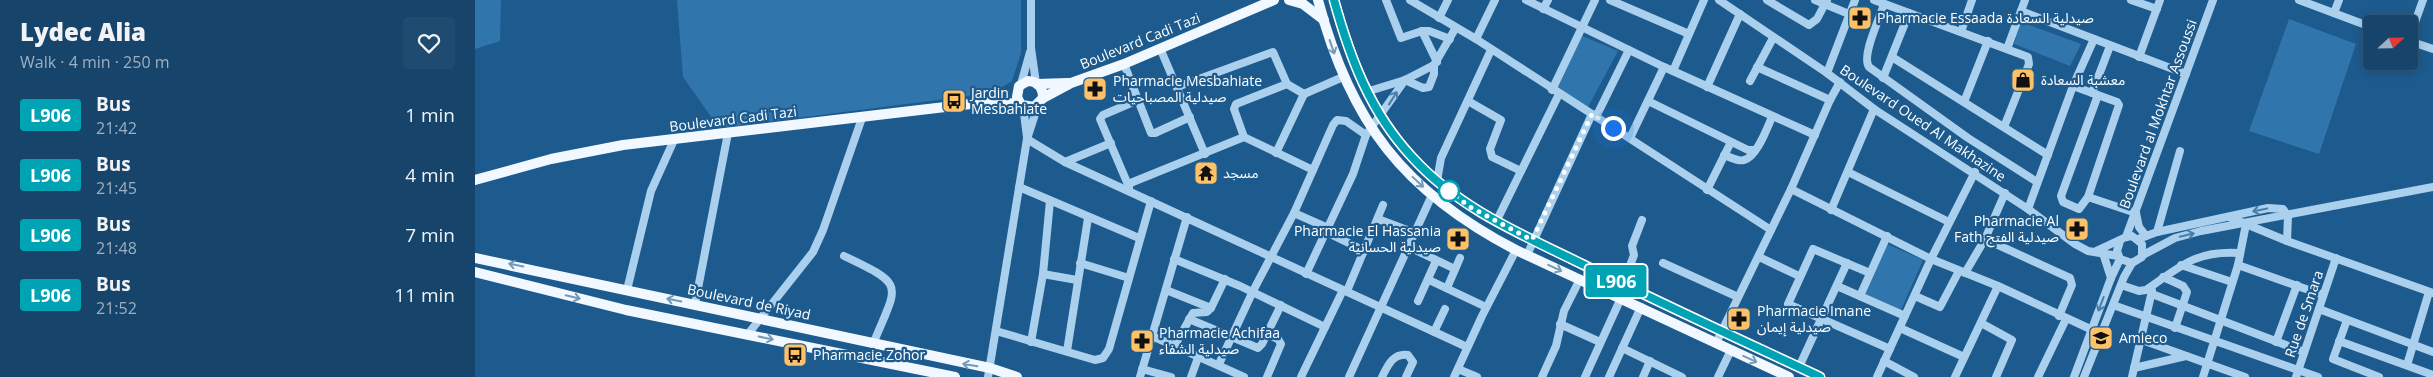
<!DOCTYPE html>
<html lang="en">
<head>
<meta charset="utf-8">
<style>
  :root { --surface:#16446a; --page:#1f4b70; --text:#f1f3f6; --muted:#9eb0c1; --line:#355c7e }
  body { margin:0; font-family:"Open Sans","Noto Sans Arabic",sans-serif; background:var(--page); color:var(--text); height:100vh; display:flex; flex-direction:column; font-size:19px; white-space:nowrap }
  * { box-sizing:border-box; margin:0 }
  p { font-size:16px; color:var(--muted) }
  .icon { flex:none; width:28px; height:28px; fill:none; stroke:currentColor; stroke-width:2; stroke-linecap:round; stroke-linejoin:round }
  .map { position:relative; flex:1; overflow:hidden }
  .sheet { display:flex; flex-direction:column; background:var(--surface); width:475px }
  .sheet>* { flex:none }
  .badge { padding:0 10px; border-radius:4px; font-size:18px; line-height:32px }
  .needle { width:32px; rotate:68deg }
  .controls { position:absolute; left:1888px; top:15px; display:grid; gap:10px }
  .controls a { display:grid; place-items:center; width:55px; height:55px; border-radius:5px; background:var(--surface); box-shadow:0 2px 12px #0003,0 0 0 1px var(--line); font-size:25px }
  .you { position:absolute; width:25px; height:25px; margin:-12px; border:4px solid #fff; border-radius:50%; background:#1a73e8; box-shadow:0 0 0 8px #1a73e833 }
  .map>.badge { position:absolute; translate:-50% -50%; box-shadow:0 0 0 2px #fff }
  .round { display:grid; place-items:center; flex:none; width:52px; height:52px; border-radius:5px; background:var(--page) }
  .head { display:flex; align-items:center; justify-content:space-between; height:85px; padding:0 20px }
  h1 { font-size:24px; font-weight:800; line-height:38px }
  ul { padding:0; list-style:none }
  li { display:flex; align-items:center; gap:15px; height:60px; padding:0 20px }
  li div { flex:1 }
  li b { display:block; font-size:19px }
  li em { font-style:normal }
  li .badge { min-width:55px; font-weight:700; text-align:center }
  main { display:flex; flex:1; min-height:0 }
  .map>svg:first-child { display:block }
  .green { fill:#3075ac }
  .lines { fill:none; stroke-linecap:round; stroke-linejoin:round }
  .minor { stroke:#aad0ed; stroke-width:8 }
  .major { stroke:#f1f8ff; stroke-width:10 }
  .oneway { stroke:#729abb }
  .oneway2 { stroke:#477eaa }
  .line-casing { stroke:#fff; stroke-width:11 }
  .line { stroke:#00a3b4; stroke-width:8 }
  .walk { stroke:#fff; stroke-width:5; stroke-dasharray:0 9 }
  .stop-dot { fill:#fff; stroke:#00a3b4; stroke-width:2.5 }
  .labels { text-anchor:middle; stroke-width:4.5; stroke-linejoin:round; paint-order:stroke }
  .poi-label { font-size:14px; fill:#fff; stroke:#1d5b8e; text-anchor:start }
  .street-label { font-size:14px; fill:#fff; stroke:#1d5b8e }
</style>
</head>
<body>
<main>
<section class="sheet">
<div class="head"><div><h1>Lydec Alia</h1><p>Walk · 4 min · 250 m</p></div><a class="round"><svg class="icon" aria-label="heart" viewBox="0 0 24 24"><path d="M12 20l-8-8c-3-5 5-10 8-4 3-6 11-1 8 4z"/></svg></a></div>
<ul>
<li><span class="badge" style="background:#00a3b4;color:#fff">L906</span><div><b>Bus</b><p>21:42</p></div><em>1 min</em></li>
<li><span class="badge" style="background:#00a3b4;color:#fff">L906</span><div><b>Bus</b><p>21:45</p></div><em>4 min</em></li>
<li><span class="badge" style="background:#00a3b4;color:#fff">L906</span><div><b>Bus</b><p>21:48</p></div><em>7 min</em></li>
<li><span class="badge" style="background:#00a3b4;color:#fff">L906</span><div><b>Bus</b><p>21:52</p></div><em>11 min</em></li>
</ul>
</section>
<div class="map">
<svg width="1958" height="377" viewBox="0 0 1958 377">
  <rect width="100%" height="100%" fill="#1d5b8e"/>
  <g class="green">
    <path d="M0,0H26L25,41L0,49Z"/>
    <path d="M202,0H546V53L537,81L517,93L244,128L208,77Z"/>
    <path d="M1814,19L1881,44L1844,154L1774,131Z"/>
    <path d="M1546,22L1606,44L1595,66L1539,44Z"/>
    <path d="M1105,35L1143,51L1112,109L1079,87Z"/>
    <path d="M1412,244L1448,260L1426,310L1390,295Z"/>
  </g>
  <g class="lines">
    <g class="minor">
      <path d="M556,0V48L561,83"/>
      <path d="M911,0L926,38L947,31L962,62"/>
      <path d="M935,0L1001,39L1296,230"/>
      <path d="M1051,0L1189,67L1340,135"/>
      <path d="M1135,0L1214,34"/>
      <path d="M1244,0L1352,73L1399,109L1553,209L1600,244L1613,251L1643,256"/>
      <path d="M1292,0L1334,25L1342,19L1352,0"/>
      <path d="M1340,0L1374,14"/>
      <path d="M1399,0L1553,57L1554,64L1529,127"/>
      <path d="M1656,0L1682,9"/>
      <path d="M1824,0L1896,27"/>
      <path d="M1409,4C1405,18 1386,56 1394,67L1493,138L1562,182"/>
      <path d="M1068,9L1073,0"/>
      <path d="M1546,11L1711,74"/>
      <path d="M1859,13L1864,0"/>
      <path d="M964,18L973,0"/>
      <path d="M947,31H954L975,39"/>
      <path d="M1486,32L1497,0"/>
      <path d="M1001,39L1020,0"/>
      <path d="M1934,39L1948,0"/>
      <path d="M1934,41L1958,49"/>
      <path d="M685,48L730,154"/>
      <path d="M1532,49L1550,0"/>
      <path d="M1417,57L1573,155"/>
      <path d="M1664,57L1685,0"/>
      <path d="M649,64L676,133H680L715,117"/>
      <path d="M1282,67L1355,100"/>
      <path d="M1198,71L1229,0"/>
      <path d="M1352,73L1380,0"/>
      <path d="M1408,78L1434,13"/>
      <path d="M930,80L948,88L954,87L959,74V65"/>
      <path d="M1275,81L1298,38"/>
      <path d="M546,84L555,52"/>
      <path d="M812,84L761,104L759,109L769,137L838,170"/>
      <path d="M1598,86L1642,102L1644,105L1613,197L1604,209L1588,202L1586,196L1623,95"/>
      <path d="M702,87L798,52L812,84L829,94"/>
      <path d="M1232,87L1265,14"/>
      <path d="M1077,90L1120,0"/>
      <path d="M891,92L930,80L959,65L980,29"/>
      <path d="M1617,93L1635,46"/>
      <path d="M993,101L1026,120L1015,149L1017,157L1046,171"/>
      <path d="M1173,101L1273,150H1280"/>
      <path d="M1489,102L1513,41"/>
      <path d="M548,106L552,137"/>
      <path d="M1121,117L1154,50"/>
      <path d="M1155,138L1189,67"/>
      <path d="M552,139L590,162L992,347"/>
      <path d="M801,153L829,94L868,77"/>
      <path d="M1249,155C1255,157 1263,162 1269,160C1282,157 1292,128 1297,117"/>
      <path d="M590,162L636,143"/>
      <path d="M1373,172L1474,222"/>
      <path d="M962,181L966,158L1016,50"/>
      <path d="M653,184L769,137"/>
      <path d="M544,187L664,238"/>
      <path d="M654,187L625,119L628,115L663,100"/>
      <path d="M1316,189L1456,259L1523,286L1626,334"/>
      <path d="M1232,190L1256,142"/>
      <path d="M1613,197L1661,213"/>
      <path d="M1553,209L1598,86L1619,39"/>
      <path d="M1356,210L1399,109"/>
      <path d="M819,213L853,228"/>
      <path d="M1661,213L1664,227L1671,236"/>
      <path d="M1754,217L1812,241L1958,293"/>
      <path d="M903,219L940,233"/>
      <path d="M1021,222L1084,94"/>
      <path d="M851,232L890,251"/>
      <path d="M1682,232L1705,151"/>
      <path d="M1651,237L1738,0"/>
      <path d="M1510,239L1595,278L1597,285L1584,316"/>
      <path d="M1663,239L1682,232L1793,208L1808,209L1813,216"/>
      <path d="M1812,241L1813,216"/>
      <path d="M934,247L980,269"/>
      <path d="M1621,251L1651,237L1657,236L1667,244V257L1657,263L1645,259L1642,251L1645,241"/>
      <path d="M1628,253L1636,278"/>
      <path d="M1052,255L1117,114"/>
      <path d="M1668,255L1700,238L1726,231L1958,187"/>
      <path d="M369,256C432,286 423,283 398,344"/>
      <path d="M1284,257L1324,276"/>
      <path d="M699,259L765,286L850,327"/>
      <path d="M605,263L654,278"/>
      <path d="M1188,263L1263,297"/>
      <path d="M1706,265L1757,282"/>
      <path d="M1763,265L1848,295"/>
      <path d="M1395,273L1338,249L1313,304L1415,349"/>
      <path d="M1490,273L1510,239L1530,193"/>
      <path d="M568,274L602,280"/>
      <path d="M831,274L878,174L891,135L930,80"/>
      <path d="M1688,277L1708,286L1712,292L1700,328"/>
      <path d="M954,280L1011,307"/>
      <path d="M1148,284L1159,255L1157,246L1167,220"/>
      <path d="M1646,285L1664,291L1671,290C1706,266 1721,250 1765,253"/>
      <path d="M1362,286L1430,316"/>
      <path d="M972,288L985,258"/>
      <path d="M152,290L176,191L199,140"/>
      <path d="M691,290L736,308"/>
      <path d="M872,291L908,205"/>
      <path d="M1677,294L1829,352"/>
      <path d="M1385,296L1412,236"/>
      <path d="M1440,296L1465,307L1484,271"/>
      <path d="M943,301L961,261"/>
      <path d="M220,304L253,133"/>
      <path d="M1638,305L1843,377"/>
      <path d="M1844,309L1958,352"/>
      <path d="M714,319L783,348L787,344L806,305"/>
      <path d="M1872,320L1858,359L1904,377"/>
      <path d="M1506,323L1537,340L1521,377"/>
      <path d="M1085,324L1125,342"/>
      <path d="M1425,328L1489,357"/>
      <path d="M521,331L620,360L628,358L634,349L676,201"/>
      <path d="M959,332L970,309"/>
      <path d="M273,334L338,252L348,230L387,118"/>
      <path d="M677,336L769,377"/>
      <path d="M1667,340L1770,377"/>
      <path d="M1864,341L1958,375"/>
      <path d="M556,342L568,274L575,201"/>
      <path d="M1801,342L1822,285"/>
      <path d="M1241,343L1316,189L1355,100L1365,82"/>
      <path d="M700,345L718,313L732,312L736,308L750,279"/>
      <path d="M1147,348L1207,377"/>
      <path d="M592,351L613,218"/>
      <path d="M1409,361L1439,377"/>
      <path d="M744,364L778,291L819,213L858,125L862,120L871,121L891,135"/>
      <path d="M1932,365L1954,292"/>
      <path d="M1324,367L1372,263"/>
      <path d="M1659,368L1711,356"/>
      <path d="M667,369L696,377"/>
      <path d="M983,369L1002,377"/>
      <path d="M513,377L552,139L563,105"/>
      <path d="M665,377L712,217"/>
      <path d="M716,377L724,355"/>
      <path d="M792,377L806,344L803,339L792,334"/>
      <path d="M826,377L868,290"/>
      <path d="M874,377L957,195"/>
      <path d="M907,377C913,365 918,353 933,355L938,362L931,377"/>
      <path d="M979,377L1007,316L1041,250"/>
      <path d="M1067,377L1081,346L1089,311L1105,279"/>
      <path d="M1110,377L1146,298"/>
      <path d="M1134,377L1166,307"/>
      <path d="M1168,377L1175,361"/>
      <path d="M1243,377L1256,350"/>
      <path d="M1402,377L1456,259L1500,172"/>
      <path d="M1480,377L1523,286"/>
      <path d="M1563,377L1591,319"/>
      <path d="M1599,377L1636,278L1645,259"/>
      <path d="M1609,377L1649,277L1657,263"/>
      <path d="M1657,377L1677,291"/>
      <path d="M1728,377L1763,265L1771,224"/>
      <path d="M1821,377L1861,258"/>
    </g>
    <g class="major">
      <path d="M814,0L828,4L849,20"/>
      <path d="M843,0C875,122 929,192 1041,250L1314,377"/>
      <path d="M859,0C875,58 896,112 937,157C983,207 1043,233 1102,262C1183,302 1264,339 1345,377"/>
      <path d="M562,84L593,83"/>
      <path d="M568,98L596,83L649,64L799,0"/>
      <path d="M0,180L76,159L148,145L521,101L559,107L568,98C568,88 563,81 553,81L544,86L542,97L546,105"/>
      <path d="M0,258L515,368L542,377"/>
      <path d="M0,272L151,310L480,377"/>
    </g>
  </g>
  <defs><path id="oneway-shaft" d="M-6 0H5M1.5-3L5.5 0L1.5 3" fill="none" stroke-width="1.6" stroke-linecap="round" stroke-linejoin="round" transform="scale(1.25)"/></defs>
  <g class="oneway">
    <use href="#oneway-shaft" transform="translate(857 47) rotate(71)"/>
    <use href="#oneway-shaft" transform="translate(943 182) rotate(43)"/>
    <use href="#oneway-shaft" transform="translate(41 265) rotate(-169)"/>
    <use href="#oneway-shaft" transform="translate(1080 268) rotate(25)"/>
    <use href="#oneway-shaft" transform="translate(98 297) rotate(14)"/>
    <use href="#oneway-shaft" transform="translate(199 300) rotate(-168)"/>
    <use href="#oneway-shaft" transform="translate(291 338) rotate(11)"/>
    <use href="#oneway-shaft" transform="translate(1275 359) rotate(25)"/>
    <use href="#oneway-shaft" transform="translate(495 365) rotate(-170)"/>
  </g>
  <g class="oneway2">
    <use href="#oneway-shaft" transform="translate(918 98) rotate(-58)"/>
    <use href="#oneway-shaft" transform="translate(1785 210) rotate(168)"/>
    <use href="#oneway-shaft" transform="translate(1712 235) rotate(-14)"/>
    <use href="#oneway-shaft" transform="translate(1626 304) rotate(111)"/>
  </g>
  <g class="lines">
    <g class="line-casing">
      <path id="line" d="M859,0C875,58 895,112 937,157C984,209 1048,235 1109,265C1187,304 1266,340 1345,377"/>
    </g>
    <use href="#line" class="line"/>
    <path class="walk" d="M974,191L971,188L995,207L1057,240L1117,114L1138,128"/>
  </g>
  <defs>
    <g id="pharmacy-square" transform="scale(1.25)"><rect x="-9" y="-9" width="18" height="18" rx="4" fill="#fdc168" stroke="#1d5b8e"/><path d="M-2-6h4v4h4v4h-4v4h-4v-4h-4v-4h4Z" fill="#111"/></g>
    <g id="shop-square" transform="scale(1.25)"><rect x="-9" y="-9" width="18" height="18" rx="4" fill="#fdc168" stroke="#1d5b8e"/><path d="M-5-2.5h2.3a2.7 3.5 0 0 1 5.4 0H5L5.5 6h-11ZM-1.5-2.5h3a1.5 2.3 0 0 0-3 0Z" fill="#111"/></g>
    <g id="bus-square" transform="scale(1.25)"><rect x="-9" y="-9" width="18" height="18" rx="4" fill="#fdc168" stroke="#1d5b8e"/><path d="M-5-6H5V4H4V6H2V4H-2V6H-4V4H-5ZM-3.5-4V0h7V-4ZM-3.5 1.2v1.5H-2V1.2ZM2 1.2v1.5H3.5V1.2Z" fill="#111"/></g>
    <g id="temple-square" transform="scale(1.25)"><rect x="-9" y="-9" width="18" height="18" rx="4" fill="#fdc168" stroke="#1d5b8e"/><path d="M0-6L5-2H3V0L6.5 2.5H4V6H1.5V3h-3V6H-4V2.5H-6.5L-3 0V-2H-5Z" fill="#111"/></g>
    <g id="school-square" transform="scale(1.25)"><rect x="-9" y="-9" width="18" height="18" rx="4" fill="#fdc168" stroke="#1d5b8e"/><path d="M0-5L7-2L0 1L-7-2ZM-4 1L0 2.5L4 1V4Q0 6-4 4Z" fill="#111"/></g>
  </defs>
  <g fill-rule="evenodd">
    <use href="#pharmacy-square" x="1385" y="18"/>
    <use href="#shop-square" x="1548" y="80"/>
    <use href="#pharmacy-square" x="620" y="89"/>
    <use href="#bus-square" x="479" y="101"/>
    <use href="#temple-square" x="731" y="173"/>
    <use href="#pharmacy-square" x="1602" y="229"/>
    <use href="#pharmacy-square" x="983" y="239"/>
    <use href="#pharmacy-square" x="1264" y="319"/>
    <use href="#school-square" x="1626" y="338"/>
    <use href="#pharmacy-square" x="667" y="341"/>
    <use href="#bus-square" x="320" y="355"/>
  </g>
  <circle class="stop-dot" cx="974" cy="191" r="10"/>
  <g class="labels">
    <g class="poi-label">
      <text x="1402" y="23">Pharmacie Essaada صيدلية السعادة</text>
      <text x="1566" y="85">معشبة السعادة</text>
      <text x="638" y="86">Pharmacie Mesbahiate<tspan x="638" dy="16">صيدلية المصباحيات</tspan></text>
      <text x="496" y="98">Jardin<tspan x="496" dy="16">Mesbahiate</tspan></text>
      <text x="748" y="178">مسجد</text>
      <text x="1584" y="226" text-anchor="end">Pharmacie Al<tspan x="1584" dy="16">Fath صيدلية الفتح</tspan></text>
      <text x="966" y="236" text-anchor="end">Pharmacie El Hassania<tspan x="966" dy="16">صيدلية الحسانية</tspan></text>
      <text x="1282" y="316">Pharmacie Imane<tspan x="1282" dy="16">صيدلية إيمان</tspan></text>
      <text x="684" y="338">Pharmacie Achifaa<tspan x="684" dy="16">صيدلية الشفاء</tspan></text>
      <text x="1644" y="343">Amieco</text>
      <text x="338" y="360">Pharmacie Zohor</text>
    </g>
    <g class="street-label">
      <text transform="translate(665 41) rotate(-22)" y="5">Boulevard Cadi Tazi</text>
      <text transform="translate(1683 114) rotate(-70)" y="5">Boulevard al Mokhtar Assoussi</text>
      <text transform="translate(258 119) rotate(-7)" y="5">Boulevard Cadi Tazi</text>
      <text transform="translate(1448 123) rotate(34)" y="5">Boulevard Oued Al Makhazine</text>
      <text transform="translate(274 302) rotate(12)" y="5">Boulevard de Riyad</text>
      <text transform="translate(1829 314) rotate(-71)" y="5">Rue de Smara</text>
    </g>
  </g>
</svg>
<div class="controls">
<a><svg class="needle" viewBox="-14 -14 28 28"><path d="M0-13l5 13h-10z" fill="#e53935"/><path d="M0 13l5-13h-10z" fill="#9eb0c1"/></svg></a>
</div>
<div class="you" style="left:1138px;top:128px"></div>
<b class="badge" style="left:1141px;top:281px;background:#00a3b4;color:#fff">L906</b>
</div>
</main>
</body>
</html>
